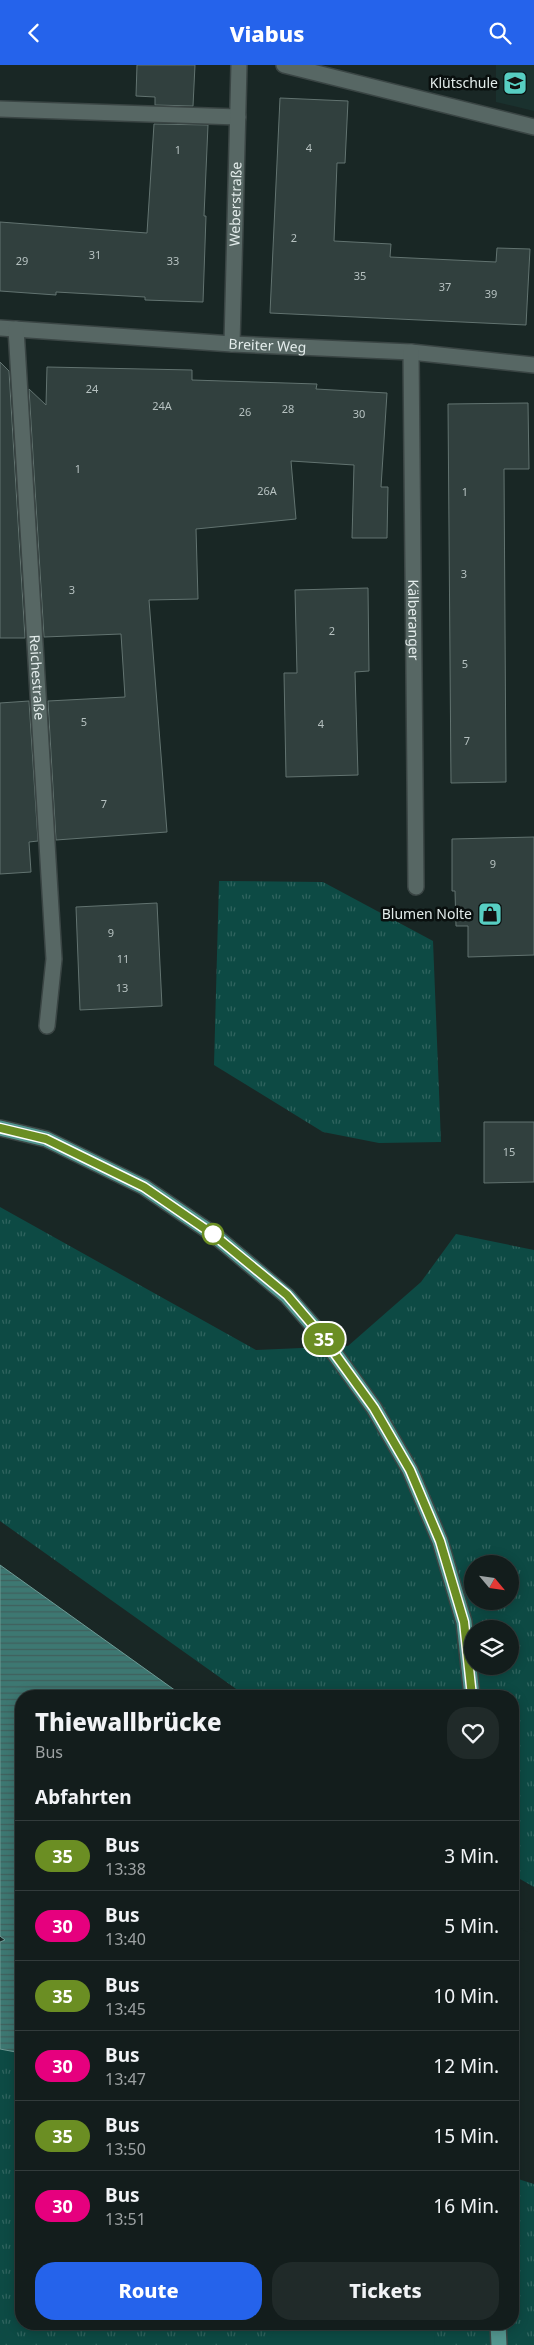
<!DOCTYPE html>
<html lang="de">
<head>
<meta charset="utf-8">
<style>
  :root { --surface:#131d1c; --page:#202a29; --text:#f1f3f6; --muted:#9da2a3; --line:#323b3b; --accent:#2563eb }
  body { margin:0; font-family:"Noto Sans",sans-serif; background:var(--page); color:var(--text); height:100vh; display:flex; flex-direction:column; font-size:19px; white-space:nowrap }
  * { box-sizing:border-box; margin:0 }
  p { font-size:16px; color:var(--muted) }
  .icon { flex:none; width:28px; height:28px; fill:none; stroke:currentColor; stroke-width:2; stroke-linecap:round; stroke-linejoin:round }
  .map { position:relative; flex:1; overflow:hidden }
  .side { position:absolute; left:15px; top:1625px; width:504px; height:640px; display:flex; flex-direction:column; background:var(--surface); border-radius:20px; box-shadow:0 2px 12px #0003,0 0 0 1px var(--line) }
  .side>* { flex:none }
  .badge { padding:0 10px; border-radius:16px; font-size:18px; line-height:32px }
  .needle { width:32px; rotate:119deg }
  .buttons { position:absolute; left:464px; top:1490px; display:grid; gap:10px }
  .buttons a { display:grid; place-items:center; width:55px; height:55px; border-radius:50%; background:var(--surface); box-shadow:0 2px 12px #0003,0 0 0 1px var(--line); font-size:25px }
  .map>.badge { position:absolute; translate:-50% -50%; box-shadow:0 0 0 2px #fff }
  h2 { padding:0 20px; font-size:19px; line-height:45px }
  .round { display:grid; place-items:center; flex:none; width:52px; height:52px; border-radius:20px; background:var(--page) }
  .headline { display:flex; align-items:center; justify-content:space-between; height:85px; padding:0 20px }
  h1 { font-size:24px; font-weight:800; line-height:38px }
  .primary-button { display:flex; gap:10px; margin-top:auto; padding:10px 20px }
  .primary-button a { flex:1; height:58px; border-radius:20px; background:var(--accent); color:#fff; font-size:20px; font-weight:800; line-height:58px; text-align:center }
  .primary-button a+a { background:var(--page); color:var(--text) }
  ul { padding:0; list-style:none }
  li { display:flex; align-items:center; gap:15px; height:70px; padding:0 20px; border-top:1px solid var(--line) }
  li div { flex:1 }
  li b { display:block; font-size:19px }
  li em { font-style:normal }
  li .badge { min-width:55px; font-weight:700; text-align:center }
  header { display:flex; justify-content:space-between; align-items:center; height:65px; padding:0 20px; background:var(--accent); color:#fff; font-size:22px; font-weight:800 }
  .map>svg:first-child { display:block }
  .built { fill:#1a312e }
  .grass { fill:url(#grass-tufts); fill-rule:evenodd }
  .pitch { fill:#0d4a44 }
  .water { fill:url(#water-rules); stroke:#6f9b96 }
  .pier { fill:#192725 }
  .building { fill:#31403e; stroke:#627370 }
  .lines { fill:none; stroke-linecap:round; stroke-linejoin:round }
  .minor-casing { stroke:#3a4544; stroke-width:18 }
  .major-casing { stroke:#3a4544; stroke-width:18 }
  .minor { stroke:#576764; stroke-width:15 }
  .major { stroke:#53968f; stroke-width:15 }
  .line-casing { stroke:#fff; stroke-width:11 }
  .line { stroke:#6b8e23; stroke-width:8 }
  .stop-dot { fill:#fff; stroke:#6b8e23; stroke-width:2.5 }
  .labels { text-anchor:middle; stroke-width:5; stroke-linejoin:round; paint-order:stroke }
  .number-label { font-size:11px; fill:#b6c1c0 }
  .poi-label { font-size:14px; fill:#e3eceb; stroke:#090f0e; text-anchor:end }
  .street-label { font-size:14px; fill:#e3eceb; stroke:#090f0e }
</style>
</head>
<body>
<header><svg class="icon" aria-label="back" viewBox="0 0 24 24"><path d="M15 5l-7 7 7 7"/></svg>Viabus<svg class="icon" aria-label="search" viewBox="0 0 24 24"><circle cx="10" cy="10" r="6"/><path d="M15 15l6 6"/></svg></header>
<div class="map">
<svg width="534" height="2280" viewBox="0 0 534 2280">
  <defs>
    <pattern id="grass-tufts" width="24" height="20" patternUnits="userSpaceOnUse" patternTransform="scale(1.25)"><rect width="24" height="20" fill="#0d4a44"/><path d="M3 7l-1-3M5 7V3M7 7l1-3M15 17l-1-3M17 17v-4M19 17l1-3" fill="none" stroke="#30645f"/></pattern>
    <pattern id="water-rules" width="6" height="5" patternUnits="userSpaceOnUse" patternTransform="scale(1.25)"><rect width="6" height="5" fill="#3d7872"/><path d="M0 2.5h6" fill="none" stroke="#40605c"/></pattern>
  </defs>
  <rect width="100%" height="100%" fill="#192725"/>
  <path class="built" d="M496,0H534V46L496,37Z"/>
  <g class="grass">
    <path d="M219,816L323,817L433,876L441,1077L379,1078L323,1067L214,1000Z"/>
    <path d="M0,1142L256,1285L348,1281L421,1217L456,1169L534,1185V1822L513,1810L512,1631H246L0,1456ZM472,1499H510V1536H472ZM472,1564H510V1601H472Z"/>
    <path d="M0,1984L21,1988V2259H512L513,2109L534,2117V2280H0Z"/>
  </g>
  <path class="pitch" d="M277,2259H436L434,2280H267Z"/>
  <path class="water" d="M0,1500L183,1631H21V1988L0,1984V1877L5,1875L0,1871Z"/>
  <path class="pier" d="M512,1858L534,1871V2119L512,2112Z"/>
  <g class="building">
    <path d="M137,0H195L193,41L155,40V32L136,31Z"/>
    <path d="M280,33L348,36L345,98H337L334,176L391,179L390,192L496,197L497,183L530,184L526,260L270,248Z"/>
    <path d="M154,59L208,60L204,151H206L203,237L145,235V232L56,227V230L0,226V157L147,168Z"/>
    <path d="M0,297L9,306L25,573H0Z"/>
    <path d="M47,302L192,305V315L317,319L316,324L387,328L381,422H388L387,473H352L354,400L291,396L296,454L196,464L198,534L149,535L167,767L56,775L48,636L125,632L121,569L44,572L29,324L46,340Z"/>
    <path d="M528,338L529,404H504L506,717L451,718L448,339Z"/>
    <path d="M368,523L369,606L355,607L358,710L286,712L284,608H297L295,525Z"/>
    <path d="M29,636L38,776L29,777L31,807L0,809V638Z"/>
    <path d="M534,772V890L468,892V861H456L455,826H452V774Z"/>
    <path d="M157,838L162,941L80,945L76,842Z"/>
    <path d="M484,1057H534V1117L484,1118Z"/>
  </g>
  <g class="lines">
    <g class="minor-casing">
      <g id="minor">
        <path d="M284,0L534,62"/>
        <path d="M0,44L238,52"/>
        <path id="s1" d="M0,263L232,279L411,287L534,300"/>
        <path id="s2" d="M16,264L54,894L47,961"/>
        <path id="s3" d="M232,279L239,0"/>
        <path id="s4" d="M411,287L416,822"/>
      </g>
    </g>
    <g class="major-casing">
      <g id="major">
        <path d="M0,1063L46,1074L144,1122L213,1169L287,1231L322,1271L374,1343L410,1405L440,1476L464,1557L472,1631"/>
        <path d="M498,2259L499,2280"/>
      </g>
    </g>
    <use href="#minor" class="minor"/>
    <use href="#major" class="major"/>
  </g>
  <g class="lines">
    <g class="line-casing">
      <path id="line" d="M0,1063L46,1074L144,1122L214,1170L287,1230L322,1271L374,1343L410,1405L440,1476L464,1557L472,1631"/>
    </g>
    <use href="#line" class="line"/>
  </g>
  <defs>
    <g id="school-square" transform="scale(1.25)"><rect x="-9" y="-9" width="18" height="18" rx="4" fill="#57cec2" stroke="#090f0e"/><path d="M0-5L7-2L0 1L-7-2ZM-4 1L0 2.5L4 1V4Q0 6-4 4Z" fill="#111"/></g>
    <g id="shop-square" transform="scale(1.25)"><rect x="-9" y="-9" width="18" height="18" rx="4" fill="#57cec2" stroke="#090f0e"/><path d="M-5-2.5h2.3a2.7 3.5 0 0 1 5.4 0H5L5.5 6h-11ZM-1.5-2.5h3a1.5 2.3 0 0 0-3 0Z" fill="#111"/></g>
  </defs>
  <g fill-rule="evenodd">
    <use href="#school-square" x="515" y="18"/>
    <use href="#shop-square" x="490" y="849"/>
  </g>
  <circle class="stop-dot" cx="213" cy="1169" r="10"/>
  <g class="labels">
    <g class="number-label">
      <text x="309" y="87">4</text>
      <text x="178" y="89">1</text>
      <text x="294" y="177">2</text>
      <text x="95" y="194">31</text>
      <text x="22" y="200">29</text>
      <text x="173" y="200">33</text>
      <text x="360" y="215">35</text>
      <text x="445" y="226">37</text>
      <text x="491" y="233">39</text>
      <text x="92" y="328">24</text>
      <text x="162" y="345">24A</text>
      <text x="288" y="348">28</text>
      <text x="245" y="351">26</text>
      <text x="359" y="353">30</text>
      <text x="78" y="408">1</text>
      <text x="267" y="430">26A</text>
      <text x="465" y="431">1</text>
      <text x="464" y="513">3</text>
      <text x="72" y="529">3</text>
      <text x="332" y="570">2</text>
      <text x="465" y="603">5</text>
      <text x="84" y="661">5</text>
      <text x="321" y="663">4</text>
      <text x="467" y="680">7</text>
      <text x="104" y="743">7</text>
      <text x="493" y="803">9</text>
      <text x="111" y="872">9</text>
      <text x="123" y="898">11</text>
      <text x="122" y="927">13</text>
      <text x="509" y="1091">15</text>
    </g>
    <g class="poi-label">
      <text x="498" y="23">Klütschule</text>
      <text x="472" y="854">Blumen Nolte</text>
    </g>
    <g class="street-label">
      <text dy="5" stroke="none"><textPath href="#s3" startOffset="140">Weberstraße</textPath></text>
      <text dy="5" stroke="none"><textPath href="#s1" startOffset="268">Breiter Weg</textPath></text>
      <text dy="5" stroke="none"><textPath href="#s4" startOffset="268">Kälberanger</textPath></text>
      <text dy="5" stroke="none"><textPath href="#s2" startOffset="349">Reichestraße</textPath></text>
    </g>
  </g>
</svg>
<div class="buttons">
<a><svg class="needle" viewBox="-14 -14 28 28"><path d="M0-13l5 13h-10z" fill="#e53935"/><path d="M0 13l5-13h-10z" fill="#9da2a3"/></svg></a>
<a><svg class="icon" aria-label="layers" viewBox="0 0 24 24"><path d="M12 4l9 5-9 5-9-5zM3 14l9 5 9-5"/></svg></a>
</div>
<b class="badge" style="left:324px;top:1274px;background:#6b8e23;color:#fff">35</b>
<section class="side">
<div class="headline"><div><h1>Thiewallbrücke</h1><p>Bus</p></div><a class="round"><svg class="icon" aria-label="heart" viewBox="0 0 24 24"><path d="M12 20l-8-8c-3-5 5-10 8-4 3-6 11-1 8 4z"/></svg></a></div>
<h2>Abfahrten</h2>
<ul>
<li><span class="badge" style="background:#6b8e23;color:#fff">35</span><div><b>Bus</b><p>13:38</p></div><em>3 Min.</em></li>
<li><span class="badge" style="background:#e6007e;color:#fff">30</span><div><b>Bus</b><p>13:40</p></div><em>5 Min.</em></li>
<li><span class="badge" style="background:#6b8e23;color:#fff">35</span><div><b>Bus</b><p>13:45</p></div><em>10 Min.</em></li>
<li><span class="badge" style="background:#e6007e;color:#fff">30</span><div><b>Bus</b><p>13:47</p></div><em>12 Min.</em></li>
<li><span class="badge" style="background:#6b8e23;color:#fff">35</span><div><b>Bus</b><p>13:50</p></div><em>15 Min.</em></li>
<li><span class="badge" style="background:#e6007e;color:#fff">30</span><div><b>Bus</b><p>13:51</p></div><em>16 Min.</em></li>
</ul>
<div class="primary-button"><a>Route</a><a>Tickets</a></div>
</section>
</div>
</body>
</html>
